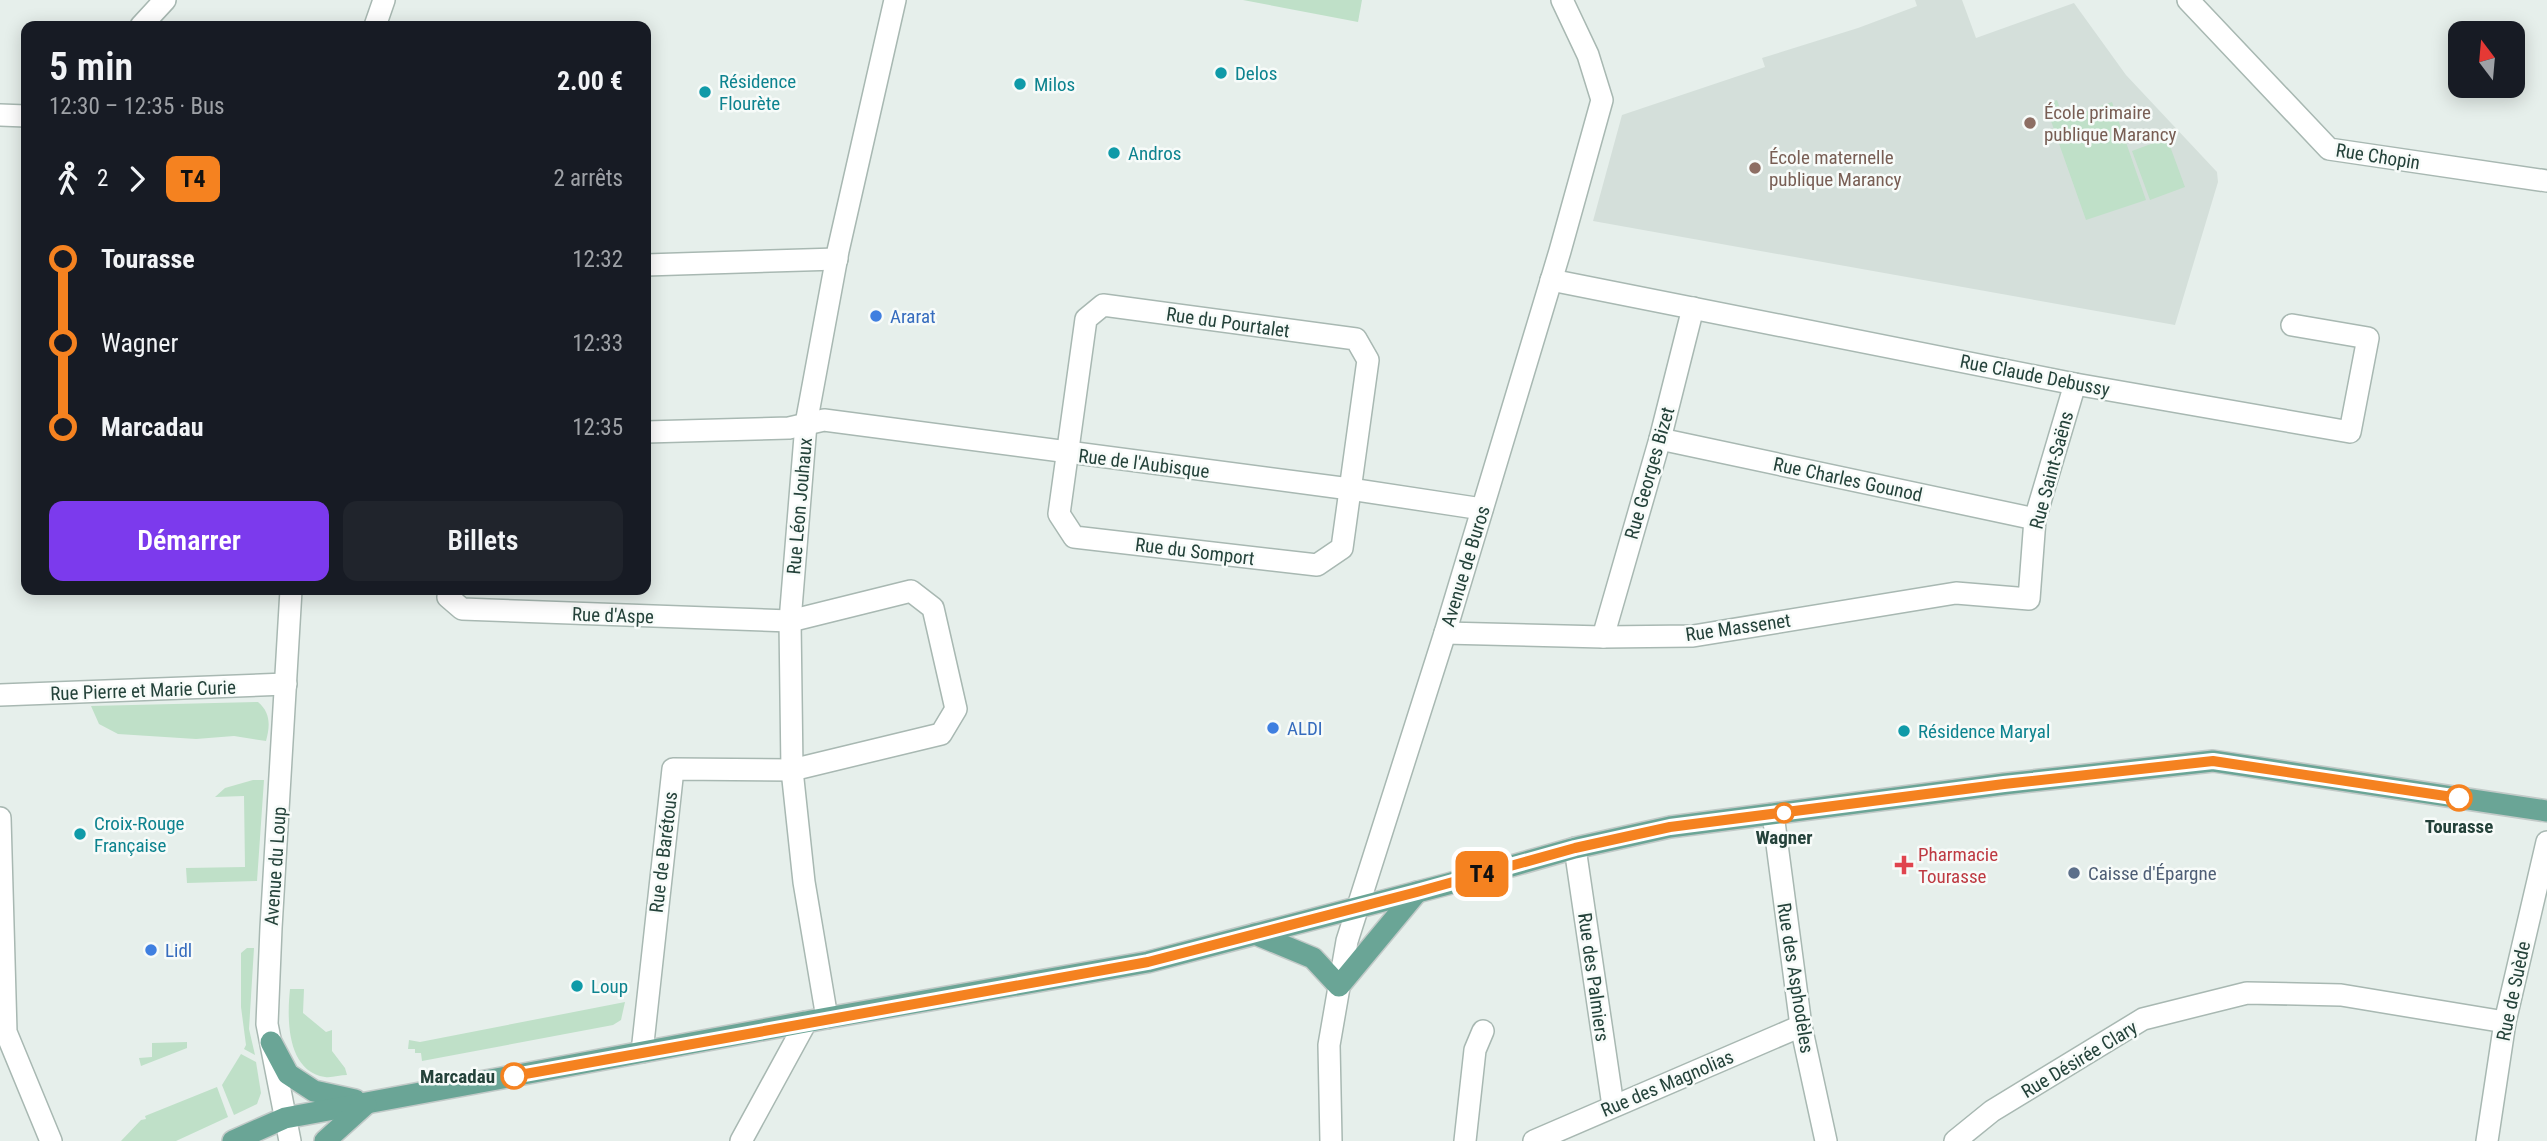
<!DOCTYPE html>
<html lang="fr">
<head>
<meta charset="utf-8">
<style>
  :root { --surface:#171b24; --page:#20242c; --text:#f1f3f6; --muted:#9ea1a6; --accent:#7c3aed }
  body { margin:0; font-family:"Roboto Condensed",sans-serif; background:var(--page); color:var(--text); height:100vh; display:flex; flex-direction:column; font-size:26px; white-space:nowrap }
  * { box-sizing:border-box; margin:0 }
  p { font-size:23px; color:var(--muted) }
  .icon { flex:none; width:38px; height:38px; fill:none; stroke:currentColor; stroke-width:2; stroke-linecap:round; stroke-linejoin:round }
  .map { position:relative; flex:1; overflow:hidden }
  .drawer { position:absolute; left:21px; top:21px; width:630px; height:574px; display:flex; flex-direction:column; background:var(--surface); border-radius:14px; box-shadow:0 4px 18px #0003 }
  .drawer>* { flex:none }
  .badge { padding:0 14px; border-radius:10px; font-size:24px; line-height:46px }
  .needle { width:46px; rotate:344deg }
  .controls { position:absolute; left:2448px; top:21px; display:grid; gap:14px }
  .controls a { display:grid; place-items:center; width:77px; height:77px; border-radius:14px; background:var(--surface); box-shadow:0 4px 18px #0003; font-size:35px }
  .map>.badge { position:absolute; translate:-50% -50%; box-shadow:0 0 0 4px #fff }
  .legs { display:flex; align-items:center; gap:10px; height:77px; padding:0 28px; font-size:23px }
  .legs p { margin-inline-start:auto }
  .overview { display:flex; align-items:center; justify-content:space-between; height:119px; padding:0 28px }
  h1 { font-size:38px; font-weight:600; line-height:52px }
  .button { display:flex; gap:14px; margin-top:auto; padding:14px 28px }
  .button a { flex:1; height:80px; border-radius:14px; background:var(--accent); color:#fff; font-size:28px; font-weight:600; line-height:80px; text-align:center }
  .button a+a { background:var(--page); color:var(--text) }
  ul { padding:0 28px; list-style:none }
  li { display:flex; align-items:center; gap:24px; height:84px; font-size:26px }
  li i { display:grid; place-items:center; width:10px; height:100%; margin:0 9px; background:currentColor }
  li i::after { content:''; width:18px; height:18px; margin:-9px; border:5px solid; border-radius:50%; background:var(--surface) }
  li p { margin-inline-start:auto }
  li:first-child i { background:linear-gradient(#0000 50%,currentColor 0) }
  li:last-child i { background:linear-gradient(currentColor 50%,#0000 0) }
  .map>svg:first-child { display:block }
  .built { fill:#d4dfda }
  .green { fill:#bfe0c8 }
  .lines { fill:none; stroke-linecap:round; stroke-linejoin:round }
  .minor-casing { stroke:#a8b8b2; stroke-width:24 }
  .major-casing { stroke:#c2cac8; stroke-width:24 }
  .minor { stroke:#fff; stroke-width:21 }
  .major { stroke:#6aa596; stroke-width:21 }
  .line-1-casing { stroke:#fff; stroke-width:16 }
  .line-1 { stroke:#f58220; stroke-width:10 }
  .culture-dot { fill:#0f9aa8; stroke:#f7fbf9; stroke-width:2.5 }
  .education-dot { fill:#8d6e63; stroke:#f7fbf9; stroke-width:2.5 }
  .shop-dot { fill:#3f7fe0; stroke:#f7fbf9; stroke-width:2.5 }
  .stop-1-dot { fill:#fff; stroke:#f58220; stroke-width:3.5 }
  .health-dot { fill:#e0444e; stroke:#f7fbf9; stroke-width:2.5 }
  .service-dot { fill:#5c6f8a; stroke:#f7fbf9; stroke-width:2.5 }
  .labels { text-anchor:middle; stroke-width:5; stroke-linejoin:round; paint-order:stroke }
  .culture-label { font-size:19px; fill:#0d838f; stroke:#f7fbf9; text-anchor:start }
  .education-label { font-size:19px; fill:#785e54; stroke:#f7fbf9; text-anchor:start }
  .street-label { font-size:19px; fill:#24423a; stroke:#f7fbf9 }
  .shop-label { font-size:19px; fill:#366cbe; stroke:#f7fbf9; text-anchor:start }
  .stop-label { font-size:19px; font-weight:bold; fill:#24423a; stroke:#f7fbf9 }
  .health-label { font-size:19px; fill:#be3a42; stroke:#f7fbf9; text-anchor:start }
  .service-label { font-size:19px; fill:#4e5e75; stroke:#f7fbf9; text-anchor:start }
</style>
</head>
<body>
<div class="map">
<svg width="2547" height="1141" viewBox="0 0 2547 1141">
  <rect width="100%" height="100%" fill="#e6efeb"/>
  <path class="built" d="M1915,0H1962L1976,38L2074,3L2126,75L2217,172L2218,182L2175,325L1593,221L1622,115L1765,67L1762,58L1858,28L1917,6Z"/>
  <g class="green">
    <path d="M1243,0H1362L1358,22Z"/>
    <path d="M2057,100L2064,119L2112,102L2146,200L2086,220L2045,104Z"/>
    <path d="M2167,138L2185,187L2150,200L2132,151Z"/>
    <path d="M258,702C271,713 270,726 266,741L234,736L196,739L118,734L99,724L91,706Z"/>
    <path d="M253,780H264L257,881L187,883L186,868L245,867L244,796L215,797L225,788Z"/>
    <path d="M247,948H254L249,1029L255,1055L244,1049L246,1045L241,1007V953Z"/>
    <path d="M290,989H304L303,1013L326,1032L332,1030V1051L345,1068L347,1075C340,1075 332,1078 325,1077C286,1071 287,1017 290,989Z"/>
    <path d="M625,1002L621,1020L613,1025L422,1061L421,1053H415V1049H408L409,1040L420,1042Z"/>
    <path d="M187,1042V1048L141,1066L139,1058L152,1057V1043Z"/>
    <path d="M241,1054L256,1062L261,1093L257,1104L234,1115L222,1085Z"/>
    <path d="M217,1087L228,1117L176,1141H121L141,1120L146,1119L145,1116Z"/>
  </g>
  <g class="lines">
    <g class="minor-casing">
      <g id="minor">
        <path d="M2188,0L2329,149L2547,181"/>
        <path d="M141,26L165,0"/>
        <path d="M375,26L384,0"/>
        <path d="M0,115L26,116"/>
        <path d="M646,265L837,259"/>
        <path d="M1551,280L2075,384L2350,432L2368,338L2292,325"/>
        <path d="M1103,305L1356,339L1368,360L1342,548L1317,565L1074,537L1059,514L1086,319Z"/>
        <path d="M646,432L789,428L824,420L1350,489L1482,509"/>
        <path d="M1660,439L2035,519"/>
        <path d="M449,590L448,597L462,609L790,621L911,591L933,608L956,709L941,734L792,770L673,769L642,1052"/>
        <path d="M1445,633L1603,637L1693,636L1956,593L2029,599L2035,519L2075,384"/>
        <path d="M1603,637L1660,439L1693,308"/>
        <path d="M0,695L286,684"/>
        <path d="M1773,814L1801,1026L1826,1141"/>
        <path d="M0,818L6,1032L51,1141"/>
        <path d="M1575,848L1613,1106"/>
        <path d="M827,1018L804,882L792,770L790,621L806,424L838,251L895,0"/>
        <path d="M290,1141L267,1024L271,928L291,590"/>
        <path d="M741,1141L806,1022"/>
        <path d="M1331,1141L1329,1045L1347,941L1445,633L1560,251L1602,100L1588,55L1562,0"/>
        <path d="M1465,1141L1475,1050L1483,1031"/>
        <path d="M1534,1141L1801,1026"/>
        <path d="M1955,1141L1992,1111L2143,1019L2247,993L2341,995L2505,1022"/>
        <path d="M2487,1141L2505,1022L2547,842"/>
      </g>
    </g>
    <g class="major-casing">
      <g id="major">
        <path d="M1255,934L1313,958L1339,986L1417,892"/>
        <path d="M271,1042L288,1074L314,1091L355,1100"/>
        <path d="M233,1141L285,1118L827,1018L1148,962L1448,884L1575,848L1670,827L2004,784L2213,761L2547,811"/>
        <path d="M325,1141L366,1104"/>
      </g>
    </g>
    <use href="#minor" class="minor"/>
    <use href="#major" class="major"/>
  </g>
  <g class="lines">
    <g class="line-1-casing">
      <path id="line-1" d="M514,1076L1148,962L1417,892L1575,848L1670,827L2004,784L2213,761L2459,798"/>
    </g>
    <use href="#line-1" class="line-1"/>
  </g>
  <g class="culture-dot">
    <circle cx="1221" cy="73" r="7"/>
    <circle cx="1020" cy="84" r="7"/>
    <circle cx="705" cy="92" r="7"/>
    <circle cx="1114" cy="153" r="7"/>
    <circle cx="1904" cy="731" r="7"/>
    <circle cx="80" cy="834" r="7"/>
    <circle cx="577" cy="986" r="7"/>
  </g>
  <g class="education-dot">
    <circle cx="2030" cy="123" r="7"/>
    <circle cx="1755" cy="168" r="7"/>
  </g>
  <g class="shop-dot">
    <circle cx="876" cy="316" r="7"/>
    <circle cx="1273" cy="728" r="7"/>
    <circle cx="151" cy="950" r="7"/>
  </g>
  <g class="stop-1-dot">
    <circle cx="2459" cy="798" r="12"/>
    <circle cx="1784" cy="813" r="9"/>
    <circle cx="514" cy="1076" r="12"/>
  </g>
  <path class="health-dot" d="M1900.5 854.5h7v7h7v7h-7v7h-7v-7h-7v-7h7z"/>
  <circle class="service-dot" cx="2074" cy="873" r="7"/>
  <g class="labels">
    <g class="culture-label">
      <text x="1235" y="80">Delos</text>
      <text x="719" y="88">Résidence<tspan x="719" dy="22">Flourète</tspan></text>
      <text x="1034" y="91">Milos</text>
      <text x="1128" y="160">Andros</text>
      <text x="1918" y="738">Résidence Maryal</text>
      <text x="94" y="830">Croix-Rouge<tspan x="94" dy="22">Française</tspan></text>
      <text x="591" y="993">Loup</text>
    </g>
    <g class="education-label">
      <text x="2044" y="119">École primaire<tspan x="2044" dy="22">publique Marancy</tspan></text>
      <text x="1769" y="164">École maternelle<tspan x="1769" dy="22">publique Marancy</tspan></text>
    </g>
    <g class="street-label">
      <text transform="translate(2378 156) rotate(9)" y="7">Rue Chopin</text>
      <text transform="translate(1228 322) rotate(8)" y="7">Rue du Pourtalet</text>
      <text transform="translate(2035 375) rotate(11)" y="7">Rue Claude Debussy</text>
      <text transform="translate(1144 463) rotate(7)" y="7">Rue de l'Aubisque</text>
      <text transform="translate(2051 470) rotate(-75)" y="7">Rue Saint-Saëns</text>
      <text transform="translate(1649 473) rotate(-74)" y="7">Rue Georges Bizet</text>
      <text transform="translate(1848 479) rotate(12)" y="7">Rue Charles Gounod</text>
      <text transform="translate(799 506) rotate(-85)" y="7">Rue Léon Jouhaux</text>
      <text transform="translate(1195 551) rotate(7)" y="7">Rue du Somport</text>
      <text transform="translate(1465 566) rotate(-73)" y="7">Avenue de Buros</text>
      <text transform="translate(613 615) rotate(2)" y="7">Rue d'Aspe</text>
      <text transform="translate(1738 627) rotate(-8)" y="7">Rue Massenet</text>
      <text transform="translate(143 690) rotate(-2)" y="7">Rue Pierre et Marie Curie</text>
      <text transform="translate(663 852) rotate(-83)" y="7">Rue de Barétous</text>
      <text transform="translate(275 866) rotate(-86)" y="7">Avenue du Loup</text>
      <text transform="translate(1594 977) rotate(82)" y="7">Rue des Palmiers</text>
      <text transform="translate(1796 978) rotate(81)" y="7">Rue des Asphodèles</text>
      <text transform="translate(2513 991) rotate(-78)" y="7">Rue de Suède</text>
      <text transform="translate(2079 1059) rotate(-31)" y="7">Rue Désirée Clary</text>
      <text transform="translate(1667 1083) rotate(-23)" y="7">Rue des Magnolias</text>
    </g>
    <g class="shop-label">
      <text x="890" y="323">Ararat</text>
      <text x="1287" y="735">ALDI</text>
      <text x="165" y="957">Lidl</text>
    </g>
    <g class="stop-label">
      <text x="2459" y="833">Tourasse</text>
      <text x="1784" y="844">Wagner</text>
      <text x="495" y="1083" text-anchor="end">Marcadau</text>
    </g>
    <g class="health-label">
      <text x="1918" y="861">Pharmacie<tspan x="1918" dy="22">Tourasse</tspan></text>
    </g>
    <g class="service-label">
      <text x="2088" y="880">Caisse d'Épargne</text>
    </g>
  </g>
</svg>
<div class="controls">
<a><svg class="needle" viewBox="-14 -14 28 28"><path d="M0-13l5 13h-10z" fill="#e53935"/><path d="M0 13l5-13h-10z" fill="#9ea1a6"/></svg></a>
</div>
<b class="badge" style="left:1482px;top:874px;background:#f58220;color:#111">T4</b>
<section class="drawer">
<div class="overview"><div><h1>5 min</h1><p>12:30 – 12:35 · Bus</p></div><b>2.00 €</b></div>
<div class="legs"><svg class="icon" aria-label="walk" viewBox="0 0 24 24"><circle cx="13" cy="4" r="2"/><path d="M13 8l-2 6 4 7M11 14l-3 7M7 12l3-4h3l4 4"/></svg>2<svg class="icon" aria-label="forward" viewBox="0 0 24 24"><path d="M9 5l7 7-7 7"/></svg><b class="badge" style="background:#f58220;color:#111">T4</b><p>2 arrêts</p></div>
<ul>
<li><i style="color:#f58220"></i><b>Tourasse</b><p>12:32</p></li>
<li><i style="color:#f58220"></i><span>Wagner</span><p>12:33</p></li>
<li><i style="color:#f58220"></i><b>Marcadau</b><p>12:35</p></li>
</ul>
<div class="button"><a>Démarrer</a><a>Billets</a></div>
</section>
</div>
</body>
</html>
